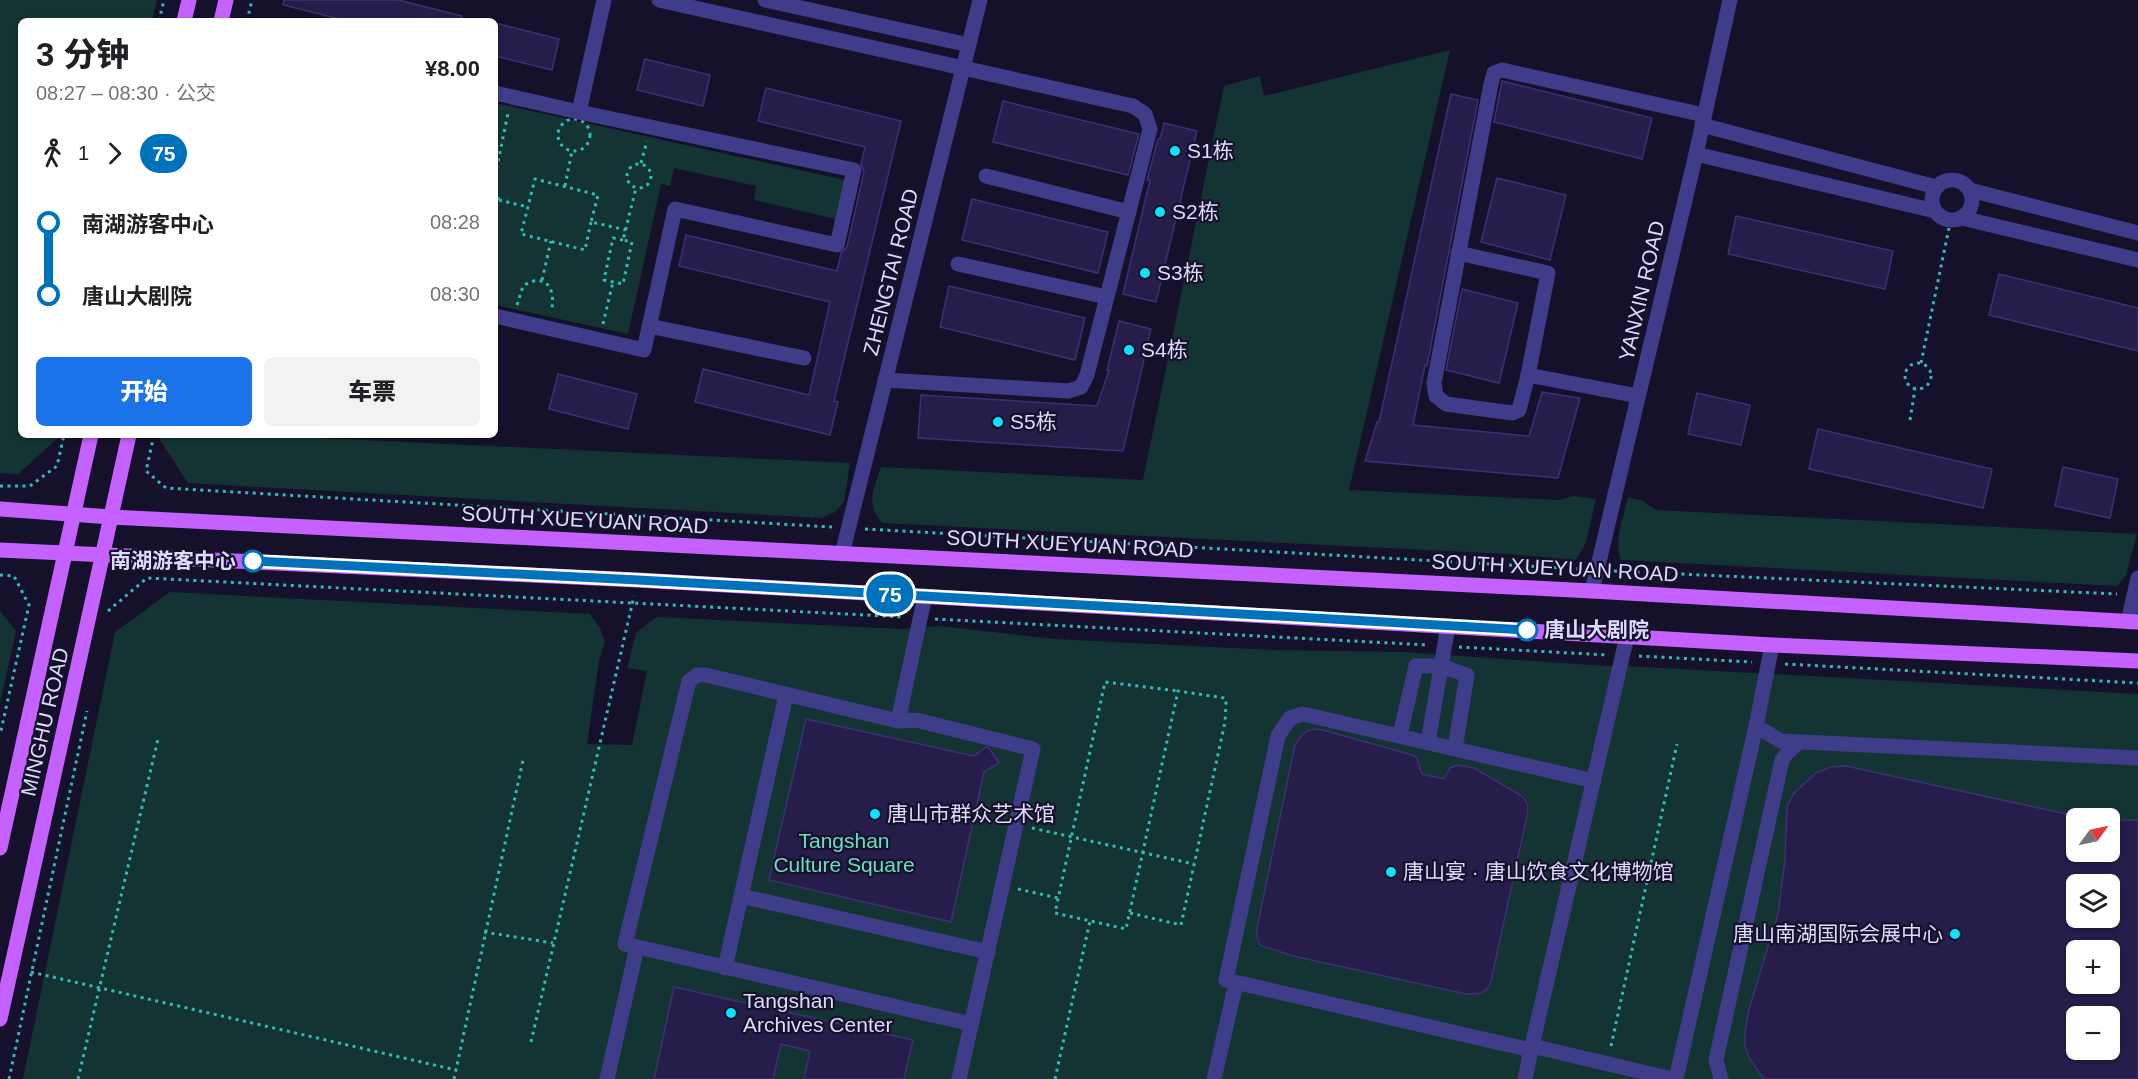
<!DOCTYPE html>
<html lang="zh">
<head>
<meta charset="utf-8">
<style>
  :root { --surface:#fff; --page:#f2f2f2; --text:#202124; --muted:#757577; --accent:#1a73e8 }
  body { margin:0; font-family:Arial,"Noto Sans SC",sans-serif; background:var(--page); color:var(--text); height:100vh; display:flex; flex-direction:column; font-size:22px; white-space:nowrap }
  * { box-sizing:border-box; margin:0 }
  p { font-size:20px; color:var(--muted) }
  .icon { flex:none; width:33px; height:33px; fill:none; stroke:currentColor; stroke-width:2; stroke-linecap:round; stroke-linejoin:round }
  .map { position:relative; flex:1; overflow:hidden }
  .side { position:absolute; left:18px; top:18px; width:480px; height:420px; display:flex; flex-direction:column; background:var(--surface); border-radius:9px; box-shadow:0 2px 4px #0004 }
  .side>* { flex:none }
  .badge { padding:0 12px; border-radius:20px; font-size:21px; line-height:39px }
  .needle { width:39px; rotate:57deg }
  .tools { position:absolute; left:2066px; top:808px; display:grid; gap:12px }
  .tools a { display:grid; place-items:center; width:54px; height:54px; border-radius:9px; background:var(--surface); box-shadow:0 2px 4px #0004; font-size:30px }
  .map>.badge { position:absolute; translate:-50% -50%; box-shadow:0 0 0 3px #fff }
  .legs { display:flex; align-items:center; gap:9px; height:66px; padding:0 18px; font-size:20px }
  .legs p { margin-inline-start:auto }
  .overview { display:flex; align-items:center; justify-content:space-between; height:102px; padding:0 18px }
  h1 { font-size:33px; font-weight:800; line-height:45px }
  .cta { display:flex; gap:12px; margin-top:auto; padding:12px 18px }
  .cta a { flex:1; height:69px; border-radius:9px; background:var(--accent); color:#fff; font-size:24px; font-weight:800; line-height:69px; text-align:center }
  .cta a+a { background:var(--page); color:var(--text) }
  ul { padding:0 18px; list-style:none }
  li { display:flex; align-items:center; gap:21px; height:72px; font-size:22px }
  li i { display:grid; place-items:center; width:9px; height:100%; margin:0 8px; background:currentColor }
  li i::after { content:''; width:15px; height:15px; margin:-8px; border:4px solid; border-radius:50%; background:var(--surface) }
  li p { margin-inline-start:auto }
  li:first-child i { background:linear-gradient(#0000 50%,currentColor 0) }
  li:last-child i { background:linear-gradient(currentColor 50%,#0000 0) }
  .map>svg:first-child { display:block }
  .green { fill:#143433; fill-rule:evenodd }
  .building { fill:#261d4b; stroke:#3e2f77; stroke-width:1.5; fill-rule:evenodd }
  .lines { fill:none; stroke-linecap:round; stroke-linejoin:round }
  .path { stroke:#30bcb5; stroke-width:3; stroke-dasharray:3 4.5; stroke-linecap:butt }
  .minor { stroke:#3f3c89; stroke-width:15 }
  .major { stroke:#c561ff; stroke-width:15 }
  .line-1-casing { stroke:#fff; stroke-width:14 }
  .line-1 { stroke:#0072bc; stroke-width:9 }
  .poi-dot { fill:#06e4fe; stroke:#15112a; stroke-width:2 }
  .stop-1-dot { fill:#fff; stroke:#0072bc; stroke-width:3 }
  .labels { text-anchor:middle; stroke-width:4.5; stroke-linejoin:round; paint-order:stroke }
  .poi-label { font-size:21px; fill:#dedaff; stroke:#15112a; text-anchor:start }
  .street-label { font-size:21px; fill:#dedaff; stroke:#15112a }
  .stop-label { font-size:21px; font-weight:bold; fill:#dedaff; stroke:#15112a; text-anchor:end }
  .park-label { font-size:21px; fill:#64e1c2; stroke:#15112a }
</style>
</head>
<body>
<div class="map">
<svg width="2138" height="1079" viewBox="0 0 2138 1079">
  <rect width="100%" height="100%" fill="#15112a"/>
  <g class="green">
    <path d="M0,0H157L152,21H21V435H59L58,438L18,474L0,473Z"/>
    <path d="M1450,50L1349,490L1559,500L1573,496L1596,499L1586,542L1576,560L1509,554L882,523C865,503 874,489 881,467L1143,480L1224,86L1260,76L1264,96Z"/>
    <path d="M495,103L845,180L836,219L754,200L756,186L674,168L670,186L661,184L628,334L495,305Z"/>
    <path d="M161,435H258L850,463L844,502L835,512L821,518L188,483L160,440Z"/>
    <path d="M1628,497L1643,501L1656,510L2137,534L2126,575L2117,586L1621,560C1613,541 1624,516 1628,497Z"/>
    <path d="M170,592L590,614L600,628L605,641L599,660L587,744L632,745L647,671L627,668L636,633L657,617L901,629L939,626L1055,639L1274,650L1404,652L1605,666H1627L2138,694V1079H23L115,632ZM2076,819H2109V852H2076ZM2076,885H2109V918H2076ZM2076,951H2109V984H2076ZM2076,1017H2109V1050H2076Z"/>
    <path d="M0,611L16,631L0,704Z"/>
  </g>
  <g class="building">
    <path d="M284,0H398L462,16V21H348L283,5Z"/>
    <path d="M495,23L559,39L552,70L495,56Z"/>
    <path d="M645,59L710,75L703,106L637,90Z"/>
    <path d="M1502,81L1652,118L1642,159L1494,122Z"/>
    <path d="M766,88L901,121L834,401L838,402L830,435L695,402L703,369L809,395L830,302L679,266L686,235L837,271L841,253L847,247L864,172L861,164L865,147L758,121Z"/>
    <path d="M1451,94L1478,100L1427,366L1425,365L1413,425L1529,436L1542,392L1580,398L1558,478L1365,461L1377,422H1379Z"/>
    <path d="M1003,101L1139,134L1128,175L993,142Z"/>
    <path d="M1164,123L1197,131L1156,302L1123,294L1150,180H1147L1158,139H1160Z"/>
    <path d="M1497,178L1566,195L1550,260L1481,242Z"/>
    <path d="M972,199L1108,232L1098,273L962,240Z"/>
    <path d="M1736,216L1893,251L1885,289L1728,254Z"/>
    <path d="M1999,274L2138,308V351L1989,315Z"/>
    <path d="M949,286L1085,318L1075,360L940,327Z"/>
    <path d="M1462,289L1518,303L1499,383L1446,370Z"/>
    <path d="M1119,321L1151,329L1123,451L918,438L921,395L1097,406L1109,370H1107Z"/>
    <path d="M558,374L637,394L628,429L549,409Z"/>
    <path d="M1697,393L1750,405L1741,445L1688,434Z"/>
    <path d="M1818,429L1992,469L1983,508L1809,469Z"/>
    <path d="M2063,467L2118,479L2110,518L2055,506Z"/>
    <path d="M806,719L974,756L986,747L989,748L999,763L984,772L951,922L769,880Z"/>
    <path d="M1319,729L1409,754L1416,757L1422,774L1444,779L1450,768L1457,765L1474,768L1522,796L1526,801L1528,807L1527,816L1490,985L1486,990L1478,994H1466L1293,956L1260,945L1257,936V928L1295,745L1301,736L1309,730Z"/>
    <path d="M1846,766L2076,816V852H2109V820H2138V1079H1764L1749,1058L1745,1046V1032L1749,1009L1778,914L1785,859L1787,807L1794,793L1816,773L1831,767ZM2076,885H2109V918H2076ZM2076,951H2109V984H2076ZM2076,1017H2109V1050H2076Z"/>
    <path d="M674,987L913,1040L904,1079H804L810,1051L781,1044L773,1079H654Z"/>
  </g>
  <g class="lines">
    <g class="path">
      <path d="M159,21L164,0"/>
      <path d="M247,21L252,0"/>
      <circle cx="574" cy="135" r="16"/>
      <path d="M641,163L647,141"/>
      <circle cx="639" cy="176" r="12"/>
      <path d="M495,176L508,113"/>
      <path d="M565,186L572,151"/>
      <path d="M495,190L499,200L495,207"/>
      <path d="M499,200L528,207"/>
      <path d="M591,222L585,250L521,234L535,179L598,195L591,222L626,230"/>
      <path d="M623,240L613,238L604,280L623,284L632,242L623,240L636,188"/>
      <path d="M542,280L551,241"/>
      <path d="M517,305L523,286C546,271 557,290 551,312"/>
      <path d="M603,324L613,282"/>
      <circle cx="1918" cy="376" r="13"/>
      <path d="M1921,363L1949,228"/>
      <path d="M1910,420L1915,389"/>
      <path d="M154,435L146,471L166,488L832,527"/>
      <path d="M0,486H30L57,466L64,435"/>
      <path d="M865,529L1581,569"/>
      <path d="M1614,571L2117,594"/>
      <path d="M0,575L14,576L29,605L0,735"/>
      <path d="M108,611L147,578L904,617"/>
      <path d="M935,619L1428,645"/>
      <path d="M1459,647L1608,655"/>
      <path d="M1639,656L1752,662"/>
      <path d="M1785,664L2138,683"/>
      <path d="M1032,828L1194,864"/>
      <path d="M1018,889L1058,898"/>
      <path d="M1130,913L1181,925L1225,722L1226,703L1225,698L1178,691L1126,929L1055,913L1105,682L1178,691"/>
      <path d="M484,932L553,943"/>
      <path d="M31,972L456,1070"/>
      <path d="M531,1042L634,596"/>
      <path d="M1611,1046L1677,744"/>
      <path d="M9,1079L87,711"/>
      <path d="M78,1079L158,739"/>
      <path d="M454,1079L523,760"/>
      <path d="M1055,1079L1090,921"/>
    </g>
    <g class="minor">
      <path d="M659,0L1133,106L1145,114L1150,129L1087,375L1081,387L1068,391L885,380"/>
      <path d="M765,0L969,45"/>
      <path d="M495,93L579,112"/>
      <path d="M1702,125L1936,187"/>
      <path d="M1696,154L1935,211"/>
      <path d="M986,176L1129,212"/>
      <circle cx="1952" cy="200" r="20"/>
      <path d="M1970,190L2138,233"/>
      <path d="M1962,218L2138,260"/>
      <path d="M1458,253L1548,273L1528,375"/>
      <path d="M958,264L1107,297"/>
      <path d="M495,316L644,350L675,209L837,245L854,170L579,112L604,0"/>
      <path d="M649,326L804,358"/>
      <path d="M1638,396L1528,375L1519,410L1512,413L1446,404L1436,396L1434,383L1491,84L1494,73L1502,70L1704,115"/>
      <path d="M842,554L980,0"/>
      <path d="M1592,591L1696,154L1730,0"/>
      <path d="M925,596L898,721L706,675H697L689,681L625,944L971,1024"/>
      <path d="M2128,622L2138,578"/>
      <path d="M898,721L916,720L1033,749L959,1079"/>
      <path d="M1756,726L1781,741L2138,758"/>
      <path d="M1400,735L1416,666H1441L1467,675L1455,748"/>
      <path d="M1428,742L1448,626"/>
      <path d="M1594,781L1303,714L1290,718L1278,736L1226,980L1531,1050L1627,636"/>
      <path d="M741,896L988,952"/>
      <path d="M725,968L786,695"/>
      <path d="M1532,1046L1672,1079"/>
      <path d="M607,1079L637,947"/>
      <path d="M1214,1079L1236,983"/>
      <path d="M1525,1079L1531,1050"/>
      <path d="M1676,1079L1756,726L1772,645"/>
      <path d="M1721,1079L1716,1060L1782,760L1787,753L1798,743"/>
    </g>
    <g class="major">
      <path d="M184,21L189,0"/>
      <path d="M221,21L226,0"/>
      <path d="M0,509L111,517L1592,591L2138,622"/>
      <path d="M0,550L638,580L1772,645L2138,661"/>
      <path d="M0,848L91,435"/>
      <path d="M0,1019L129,435"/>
    </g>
  </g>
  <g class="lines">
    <g class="line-1-casing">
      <path id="line-1" d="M253,561L638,580L1527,630"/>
    </g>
    <use href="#line-1" class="line-1"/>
  </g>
  <g class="poi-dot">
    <circle cx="1175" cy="151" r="6"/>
    <circle cx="1160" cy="212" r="6"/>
    <circle cx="1145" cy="273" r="6"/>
    <circle cx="1129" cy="350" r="6"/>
    <circle cx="998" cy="422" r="6"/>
    <circle cx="875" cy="814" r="6"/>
    <circle cx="1391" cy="872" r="6"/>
    <circle cx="1955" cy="934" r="6"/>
    <circle cx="731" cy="1013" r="6"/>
  </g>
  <g class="stop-1-dot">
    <circle cx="253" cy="561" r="10"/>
    <circle cx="1527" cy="630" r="10"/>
  </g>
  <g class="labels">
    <g class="poi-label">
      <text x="1187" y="158">S1栋</text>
      <text x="1172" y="219">S2栋</text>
      <text x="1157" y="280">S3栋</text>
      <text x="1141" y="357">S4栋</text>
      <text x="1010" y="429">S5栋</text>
      <text x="887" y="821">唐山市群众艺术馆</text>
      <text x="1403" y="879">唐山宴 · 唐山饮食文化博物馆</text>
      <text x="1943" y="941" text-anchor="end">唐山南湖国际会展中心</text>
      <text x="743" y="1008">Tangshan<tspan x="743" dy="24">Archives Center</tspan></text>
    </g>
    <g class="street-label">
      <text transform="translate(891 272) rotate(-76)" y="7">ZHENGTAI ROAD</text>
      <text transform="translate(1642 291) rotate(-77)" y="7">YANXIN ROAD</text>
      <text transform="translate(585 520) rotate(3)" y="7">SOUTH XUEYUAN ROAD</text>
      <text transform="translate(1070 544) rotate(3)" y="7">SOUTH XUEYUAN ROAD</text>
      <text transform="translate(1555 568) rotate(3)" y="7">SOUTH XUEYUAN ROAD</text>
      <text transform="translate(45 722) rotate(-77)" y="7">MINGHU ROAD</text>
    </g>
    <g class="stop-label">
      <text x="236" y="568">南湖游客中心</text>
      <text x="1544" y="637" text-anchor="start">唐山大剧院</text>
    </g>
    <g class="park-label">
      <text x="844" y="848">Tangshan<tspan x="844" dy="24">Culture Square</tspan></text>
    </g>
  </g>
</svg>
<div class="tools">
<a><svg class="needle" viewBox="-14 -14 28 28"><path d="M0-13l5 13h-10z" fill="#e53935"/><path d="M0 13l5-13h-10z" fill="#757577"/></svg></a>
<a><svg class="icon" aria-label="layers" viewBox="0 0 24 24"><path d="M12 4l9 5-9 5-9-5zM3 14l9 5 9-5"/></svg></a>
<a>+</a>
<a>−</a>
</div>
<b class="badge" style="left:890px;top:594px;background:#0072bc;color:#fff">75</b>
<section class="side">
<div class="overview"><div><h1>3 分钟</h1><p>08:27 – 08:30 · 公交</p></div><b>¥8.00</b></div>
<div class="legs"><svg class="icon" aria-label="walk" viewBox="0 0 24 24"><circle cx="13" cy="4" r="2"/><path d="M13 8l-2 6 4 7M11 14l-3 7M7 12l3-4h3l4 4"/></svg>1<svg class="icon" aria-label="forward" viewBox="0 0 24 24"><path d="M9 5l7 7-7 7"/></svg><b class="badge" style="background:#0072bc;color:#fff">75</b></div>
<ul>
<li><i style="color:#0072bc"></i><b>南湖游客中心</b><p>08:28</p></li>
<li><i style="color:#0072bc"></i><b>唐山大剧院</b><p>08:30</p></li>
</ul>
<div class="cta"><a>开始</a><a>车票</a></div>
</section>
</div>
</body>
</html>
